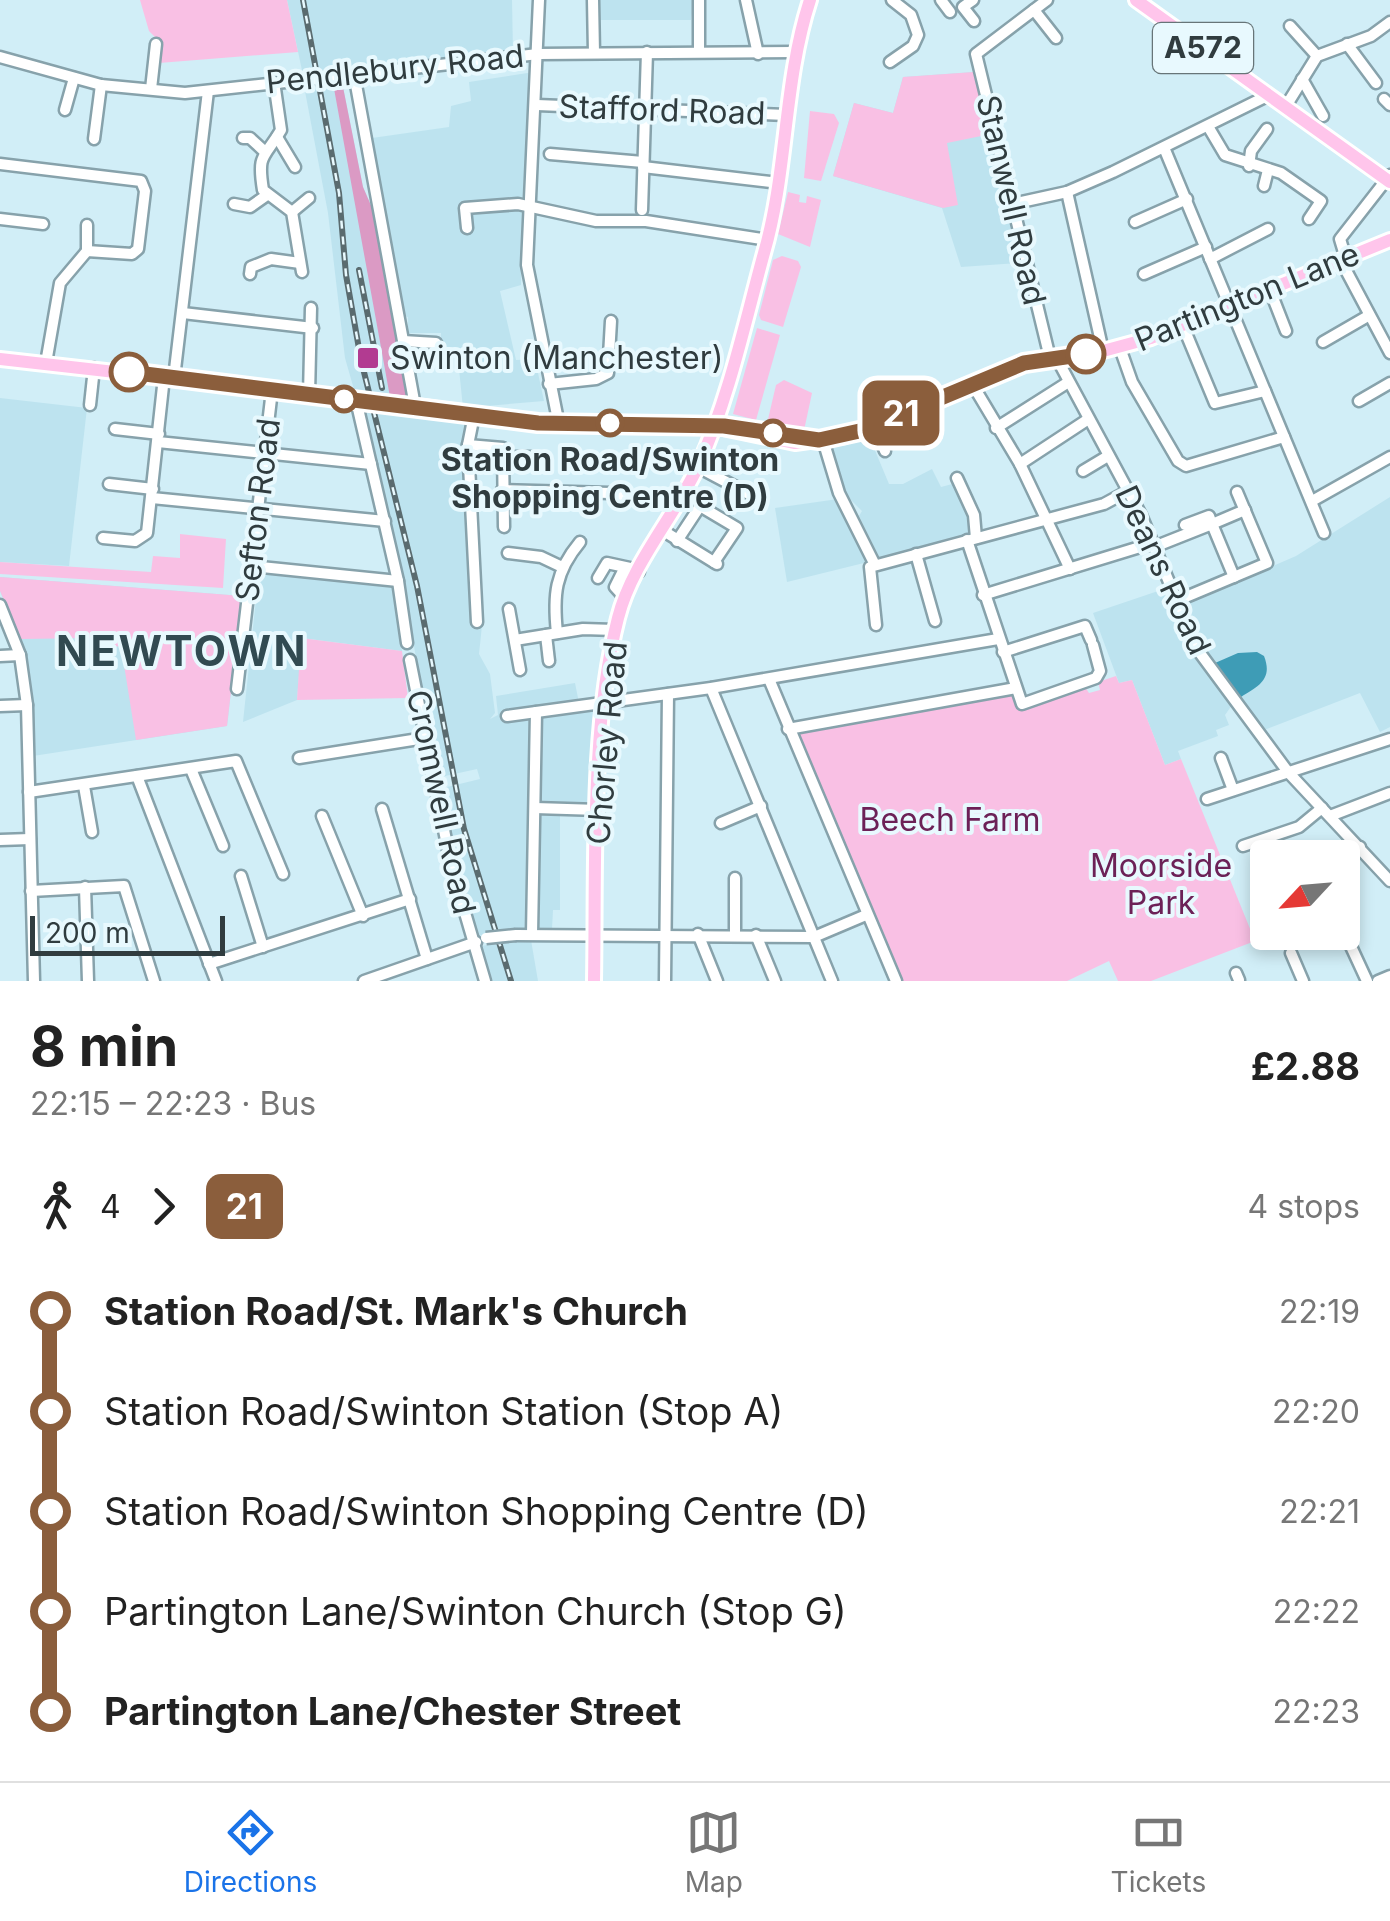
<!DOCTYPE html>
<html lang="en">
<head>
<meta charset="utf-8">
<style>
  :root { --surface:#fff; --page:#f6f6f6; --text:#222; --muted:#767676; --line:#e0e0e0; --accent:#1a73e8 }
  body { margin:0; font-family:Inter,sans-serif; background:var(--page); color:var(--text); height:100vh; display:flex; flex-direction:column; font-size:38px; white-space:nowrap }
  * { box-sizing:border-box; margin:0 }
  p { font-size:32px; color:var(--muted) }
  .icon { flex:none; width:55px; height:55px; fill:none; stroke:currentColor; stroke-width:2; stroke-linecap:round; stroke-linejoin:round }
  .map { position:relative; height:981px; overflow:hidden }
  .sheet { display:flex; flex-direction:column; background:var(--surface); flex:1 }
  .sheet>* { flex:none }
  .badge { padding:0 20px; border-radius:15px; font-size:35px; line-height:65px }
  .needle { width:65px; rotate:244deg }
  .controls { position:absolute; left:1250px; top:840px; display:grid; gap:20px }
  .controls a { display:grid; place-items:center; width:110px; height:110px; border-radius:10px; background:var(--surface); box-shadow:0 5px 15px #0003; font-size:50px }
  .scale { position:absolute; left:30px; bottom:25px; width:195px; box-sizing:border-box; padding-left:10px; border:5px solid #303c3f; border-top:0; font-size:28px; line-height:35px; white-space:nowrap; color:#303c3f; -webkit-text-stroke:8px #e8f9fe; paint-order:stroke }
  .map>.badge { position:absolute; translate:-50% -50%; box-shadow:0 0 0 5px #fff }
  .legs { display:flex; align-items:center; gap:15px; height:110px; padding:0 30px; font-size:32px }
  .legs p { margin-inline-start:auto }
  .headline { display:flex; align-items:center; justify-content:space-between; height:170px; padding:0 30px }
  h1 { font-size:55px; font-weight:700; line-height:75px }
  ul { padding:0 30px; list-style:none }
  li { display:flex; align-items:center; gap:35px; height:100px; font-size:38px }
  li i { display:grid; place-items:center; width:15px; height:100%; margin:0 12px; background:currentColor }
  li i::after { content:''; width:25px; height:25px; margin:-12px; border:8px solid; border-radius:50%; background:var(--surface) }
  li p { margin-inline-start:auto }
  li:first-child i { background:linear-gradient(#0000 50%,currentColor 0) }
  li:last-child i { background:linear-gradient(currentColor 50%,#0000 0) }
  .dock { display:flex; justify-content:space-around; align-items:center; height:140px; border-top:2px solid var(--line); background:var(--surface); font-size:28px; color:var(--muted) }
  .dock a { display:grid; justify-items:center; gap:5px }
  .dock .active { color:var(--accent) }
  .map>svg:first-child { display:block }
  .built { fill:#bde3ef }
  .green { fill:#f9c0e4 }
  .forest { fill:#db9ac4 }
  .water { fill:#3e9cb6 }
  .lines { fill:none; stroke-linecap:round; stroke-linejoin:round }
  .minor-casing { stroke:#87a2ab; stroke-width:15 }
  .major-casing { stroke:#fff; stroke-width:18 }
  .minor { stroke:#fff; stroke-width:10 }
  .major { stroke:#ffc5eb; stroke-width:12 }
  .rail-casing { stroke:#5a6b6f; stroke-width:6 }
  .rail { stroke:#e8f9fe; stroke-width:2.5; stroke-dasharray:8; stroke-linecap:butt }
  .minor-bridge-casing { stroke:#87a2ab; stroke-width:15; stroke-linecap:butt }
  .major-bridge-casing { stroke:#fff; stroke-width:18; stroke-linecap:butt }
  .minor-bridge { stroke:#fff; stroke-width:10 }
  .major-bridge { stroke:#ffc5eb; stroke-width:12 }
  .line-1-casing { stroke:#fff; stroke-width:22 }
  .line-1 { stroke:#8b5e3c; stroke-width:15 }
  .stop-1-dot { fill:#fff; stroke:#8b5e3c; stroke-width:5 }
  .poi-dot { fill:#b23b91; stroke:#e8f9fe; stroke-width:4 }
  .labels { text-anchor:middle; stroke-width:8; stroke-linejoin:round; paint-order:stroke }
  .shield { fill:#e8f9fe; stroke:#677578; stroke-width:2.5 }
  .shield-label { font-size:30px; font-weight:bold; fill:#303c3f }
  .street-label { font-size:32px; fill:#303c3f; stroke:#e8f9fe }
  .poi-label { font-size:32px; fill:#303c3f; stroke:#e8f9fe; text-anchor:start }
  .stop-label { font-size:32px; font-weight:bold; fill:#303c3f; stroke:#e8f9fe }
  .park-label { font-size:32px; fill:#6c2157; stroke:#e8f9fe }
  .district-label { font-size:42px; font-weight:bold; letter-spacing:2.5px; fill:#314a51; stroke:#e8f9fe }
</style>
</head>
<body>
<div class="map">
<svg width="1390" height="981" viewBox="0 0 1390 981">
  <rect width="100%" height="100%" fill="#d1eef7"/>
  <g class="built">
    <path d="M287,0H512L513,53L303,75Z"/>
    <path d="M600,0H694L691,20H600Z"/>
    <path d="M534,72L523,189L521,285L500,291L516,360L535,359L544,401L463,408L459,369L439,367L441,333H408V317L401,315L365,139L449,127L451,106L471,101L469,82Z"/>
    <path d="M974,72L1000,171L1019,263L961,267L942,208L833,176L854,103L893,113L903,77Z"/>
    <path d="M342,82L363,187L373,210L408,399L355,393L345,358L328,213L304,86Z"/>
    <path d="M0,398L87,408L69,566L0,562Z"/>
    <path d="M364,407L469,422L463,454L470,548L483,616L479,654L490,674L495,713L490,719L498,715L496,696L575,683L580,708L597,706L592,803L560,802V910H553L552,929L476,936L439,789L480,779L477,769L436,778L403,580Z"/>
    <path d="M869,436L889,484H903L932,469L941,487L956,483L970,513L973,534L880,559L859,516L862,511L848,497L829,447Z"/>
    <path d="M1390,497V727L1380,732L1360,693L1264,730L1202,647L1182,605L1296,556Z"/>
    <path d="M838,499L868,562L787,582L775,508Z"/>
    <path d="M259,571L394,587L402,651L302,638L297,700L243,722Z"/>
    <path d="M0,577L242,596L227,726L33,756V705L28,661L0,591Z"/>
    <path d="M1164,589L1189,647L1232,705L1225,715L1229,725L1216,730L1218,736L1178,751L1181,759L1165,765L1132,680L1119,683L1093,613Z"/>
    <path d="M531,940L538,981H493L480,946Z"/>
  </g>
  <g class="green">
    <path d="M140,0H287L298,52L159,63V41L149,31Z"/>
    <path d="M974,72L991,134L947,143L958,205L943,208L833,176L854,103L893,113L903,77Z"/>
    <path d="M810,111L834,114L839,123L821,181L804,178Z"/>
    <path d="M788,192L800,195L799,202L806,203L807,196L821,200L810,247L778,234Z"/>
    <path d="M782,256L798,261L801,267L783,327L761,320L759,315L773,260Z"/>
    <path d="M757,328L780,335L756,420L733,414Z"/>
    <path d="M784,380L812,393L803,435L766,428L776,385Z"/>
    <path d="M180,534L226,539L223,588L0,574V562L151,572L153,556L180,558Z"/>
    <path d="M0,577L242,596L227,726L136,740L121,646L96,649L93,638L21,639L0,591Z"/>
    <path d="M301,638L402,651L408,698L297,700Z"/>
    <path d="M1116,676L1119,683L1132,680L1165,765L1181,759L1255,941L1151,981H1118L1109,961L1067,981H903L797,733L1012,693L1021,707L1085,687L1089,693L1100,690L1098,682Z"/>
  </g>
  <path class="forest" d="M342,82L363,187L373,210L408,399L390,397L333,83Z"/>
  <path class="water" d="M1257,652L1264,656C1273,679 1259,686 1241,697L1215,663L1238,653Z"/>
  <g class="lines">
    <g class="minor-casing">
      <g id="minor">
        <path d="M539,0L527,265L559,425"/>
        <path d="M593,0L594,53"/>
        <path d="M746,0L758,54"/>
        <path d="M941,0L950,12"/>
        <path d="M973,0L963,7L974,21"/>
        <path d="M1047,0L976,54L1050,358"/>
        <path d="M1034,10L1056,38"/>
        <path d="M1290,26L1317,56"/>
        <path d="M1347,44L1376,83"/>
        <path d="M699,52V0"/>
        <path d="M0,57L101,85L185,93L304,80"/>
        <path d="M890,62L913,46L918,35L911,15L892,0"/>
        <path d="M354,74L415,406"/>
        <path d="M342,76L538,54L794,52"/>
        <path d="M1302,79L1323,116"/>
        <path d="M274,82L281,130C264,159 257,153 263,190L292,212L302,272"/>
        <path d="M151,89L156,44"/>
        <path d="M1384,99L1390,105"/>
        <path d="M537,105L786,115"/>
        <path d="M1286,106L1317,56L1371,36L1390,22"/>
        <path d="M65,110L74,78"/>
        <path d="M1209,128L1225,155L1281,173L1321,201L1309,219"/>
        <path d="M277,137L295,167"/>
        <path d="M243,138H250L263,150"/>
        <path d="M94,139L101,85"/>
        <path d="M1165,150L1324,533"/>
        <path d="M550,154L643,162"/>
        <path d="M0,164L141,181L145,191L138,249L132,254L87,251"/>
        <path d="M1249,166L1251,151L1267,129"/>
        <path d="M643,167L779,183"/>
        <path d="M1264,186L1268,170"/>
        <path d="M1067,192L1103,351"/>
        <path d="M234,204L250,207L267,195"/>
        <path d="M1012,204L1067,192L1113,172L1269,95"/>
        <path d="M642,210L647,52"/>
        <path d="M292,212L309,198"/>
        <path d="M0,219L43,224"/>
        <path d="M1135,222L1187,199"/>
        <path d="M87,225V251"/>
        <path d="M467,228L465,208L518,204L596,221H646L768,240"/>
        <path d="M1210,259L1268,229"/>
        <path d="M1346,259L1340,239L1390,175"/>
        <path d="M1341,261L1390,353"/>
        <path d="M250,274L251,267L271,259L300,263"/>
        <path d="M1144,274L1206,247"/>
        <path d="M1270,290L1286,331"/>
        <path d="M183,313L313,328"/>
        <path d="M1183,326L1215,403L1265,391"/>
        <path d="M403,341L436,343"/>
        <path d="M1323,342L1368,316"/>
        <path d="M1120,348L1132,382L1178,461L1186,466L1284,437"/>
        <path d="M1056,357L1141,515L1197,649L1288,772L1390,881"/>
        <path d="M46,363L60,283L87,251"/>
        <path d="M174,378L208,91"/>
        <path d="M971,382L1020,464L1070,569"/>
        <path d="M549,384L596,379L608,373L611,321"/>
        <path d="M309,395L311,308"/>
        <path d="M356,400L398,581L407,643"/>
        <path d="M1359,401L1390,383"/>
        <path d="M90,405L94,368"/>
        <path d="M474,415L468,445L477,622"/>
        <path d="M875,426L885,451"/>
        <path d="M996,428L1067,383"/>
        <path d="M115,429L159,434"/>
        <path d="M823,440L839,493L875,565"/>
        <path d="M158,442L371,464"/>
        <path d="M468,445L503,448L504,527"/>
        <path d="M503,457H531"/>
        <path d="M1020,464L1087,420"/>
        <path d="M698,467L749,494"/>
        <path d="M1083,471L1108,456"/>
        <path d="M957,478L974,515L976,538"/>
        <path d="M109,484L153,489"/>
        <path d="M502,490L610,493L675,506"/>
        <path d="M152,498L385,521"/>
        <path d="M1312,501L1390,457"/>
        <path d="M1185,525L1209,516L1212,524L1245,510"/>
        <path d="M662,530L717,564"/>
        <path d="M103,538L135,541L147,533L164,377"/>
        <path d="M967,540L1022,704L1096,678L1100,671L1093,645"/>
        <path d="M677,541L700,506L737,528L714,562"/>
        <path d="M1154,547L1212,524L1234,577"/>
        <path d="M508,553L541,557L560,566"/>
        <path d="M916,554L935,621"/>
        <path d="M252,566L398,581"/>
        <path d="M598,578L607,563L630,568"/>
        <path d="M983,595L1153,543"/>
        <path d="M625,598L615,587L623,571L639,572"/>
        <path d="M1174,602L1267,563L1237,492"/>
        <path d="M0,605L20,655L27,705L34,981"/>
        <path d="M509,609L520,670"/>
        <path d="M876,625L870,567L1104,504L1128,491"/>
        <path d="M557,633C553,595 555,572 580,542"/>
        <path d="M546,635L549,661"/>
        <path d="M515,640L583,629L615,630"/>
        <path d="M1003,652L1085,626L1091,640"/>
        <path d="M0,656L20,655"/>
        <path d="M410,660L451,865L485,981"/>
        <path d="M769,679L896,981"/>
        <path d="M711,688L832,981"/>
        <path d="M237,689L272,390"/>
        <path d="M0,706L27,705"/>
        <path d="M507,716L711,688L998,639"/>
        <path d="M788,729L1016,688"/>
        <path d="M299,758L425,738"/>
        <path d="M1221,758L1233,790"/>
        <path d="M191,769L223,846"/>
        <path d="M137,776L216,981"/>
        <path d="M84,786L92,832"/>
        <path d="M29,792L236,761L283,874"/>
        <path d="M1207,799L1390,739"/>
        <path d="M535,808L599,810"/>
        <path d="M382,809L427,959"/>
        <path d="M322,816L363,916"/>
        <path d="M1330,816L1390,793"/>
        <path d="M721,823L761,806"/>
        <path d="M0,840L30,839"/>
        <path d="M1243,846L1299,827L1322,808"/>
        <path d="M1342,865L1360,847"/>
        <path d="M241,876L263,947"/>
        <path d="M735,878V934"/>
        <path d="M85,887L88,981"/>
        <path d="M31,891L124,886L154,981"/>
        <path d="M1262,898L1268,896"/>
        <path d="M1342,927L1367,981"/>
        <path d="M532,934L536,712"/>
        <path d="M698,934L717,981"/>
        <path d="M516,935L814,937L866,915"/>
        <path d="M756,935L775,981"/>
        <path d="M1291,953L1303,981"/>
        <path d="M209,964L410,899"/>
        <path d="M1236,973L1239,980"/>
        <path d="M364,981L476,942"/>
        <path d="M665,981L668,694"/>
        <path d="M1378,981L1390,976"/>
      </g>
    </g>
    <g class="major-casing">
      <g id="major">
        <path d="M1136,0L1390,182"/>
        <path d="M0,359L362,400"/>
        <path d="M409,405L538,423L718,426"/>
        <path d="M713,426L795,443L845,436L1024,363L1103,351L1151,338L1390,240"/>
        <path d="M594,981C596,868 590,727 618,618C632,562 676,515 699,464C729,398 745,322 764,253C788,170 783,83 810,0"/>
      </g>
    </g>
    <use href="#minor" class="minor"/>
    <use href="#major" class="major"/>
    <g class="rail-casing">
      <g id="rail">
        <path d="M303,0L339,193L346,275L361,360L417,586L464,829L511,981"/>
        <path d="M359,270L382,388"/>
      </g>
    </g>
    <use href="#rail" class="rail"/>
    <g class="minor-bridge-casing">
      <g id="minor-bridge">
        <path d="M304,80L342,76"/>
        <path d="M486,938L516,935"/>
      </g>
    </g>
    <g class="major-bridge-casing">
      <path id="major-bridge" d="M362,400L409,405"/>
    </g>
    <use href="#minor-bridge" class="minor-bridge"/>
    <use href="#major-bridge" class="major-bridge"/>
  </g>
  <g class="lines">
    <g class="line-1-casing">
      <path id="line-1" d="M129,372L538,423L724,426L819,440L864,430L1024,363L1086,354"/>
    </g>
    <use href="#line-1" class="line-1"/>
  </g>
  <g class="stop-1-dot">
    <circle cx="1086" cy="354" r="18"/>
    <circle cx="129" cy="372" r="18"/>
    <circle cx="344" cy="399" r="12"/>
    <circle cx="610" cy="423" r="12"/>
    <circle cx="773" cy="433" r="12"/>
  </g>
  <rect class="poi-dot" x="356" y="346" width="24" height="24" rx="5"/>
  <g class="labels">
    <rect class="shield" x="1153" y="23" width="100" height="50" rx="8"/>
    <g class="shield-label">
      <text x="1203" y="58">A572</text>
    </g>
    <g class="street-label">
      <text transform="translate(395 69) rotate(-6)" y="11">Pendlebury Road</text>
      <text transform="translate(662 110) rotate(2)" y="11">Stafford Road</text>
      <text transform="translate(1011 200) rotate(77)" y="11">Stanwell Road</text>
      <text transform="translate(1247 297) rotate(-22)" y="11">Partington Lane</text>
      <text transform="translate(258 510) rotate(-83)" y="11">Sefton Road</text>
      <text transform="translate(1163 570) rotate(65)" y="11">Deans Road</text>
      <text transform="translate(607 743) rotate(-85)" y="11">Chorley Road</text>
      <text transform="translate(441 802) rotate(78)" y="11">Cromwell Road</text>
    </g>
    <g class="poi-label">
      <text x="390" y="369">Swinton (Manchester)</text>
    </g>
    <g class="stop-label">
      <text x="610" y="471">Station Road/Swinton<tspan x="610" dy="37">Shopping Centre (D)</tspan></text>
    </g>
    <g class="park-label">
      <text x="950" y="831">Beech Farm</text>
      <text x="1161" y="877">Moorside<tspan x="1161" dy="37">Park</tspan></text>
    </g>
    <g class="district-label">
      <text x="182" y="666">NEWTOWN</text>
    </g>
  </g>
</svg>
<div class="controls">
<a><svg class="needle" viewBox="-14 -14 28 28"><path d="M0-13l5 13h-10z" fill="#e53935"/><path d="M0 13l5-13h-10z" fill="#767676"/></svg></a>
</div>
<div class="scale">200 m</div>
<b class="badge" style="left:901px;top:413px;background:#8b5e3c;color:#fff">21</b>
</div>
<section class="sheet">
<div class="headline"><div><h1>8 min</h1><p>22:15 – 22:23 · Bus</p></div><b>£2.88</b></div>
<div class="legs"><svg class="icon" aria-label="walk" viewBox="0 0 24 24"><circle cx="13" cy="4" r="2"/><path d="M13 8l-2 6 4 7M11 14l-3 7M7 12l3-4h3l4 4"/></svg>4<svg class="icon" aria-label="forward" viewBox="0 0 24 24"><path d="M9 5l7 7-7 7"/></svg><b class="badge" style="background:#8b5e3c;color:#fff">21</b><p>4 stops</p></div>
<ul>
<li><i style="color:#8b5e3c"></i><b>Station Road/St. Mark's Church</b><p>22:19</p></li>
<li><i style="color:#8b5e3c"></i><span>Station Road/Swinton Station (Stop A)</span><p>22:20</p></li>
<li><i style="color:#8b5e3c"></i><span>Station Road/Swinton Shopping Centre (D)</span><p>22:21</p></li>
<li><i style="color:#8b5e3c"></i><span>Partington Lane/Swinton Church (Stop G)</span><p>22:22</p></li>
<li><i style="color:#8b5e3c"></i><b>Partington Lane/Chester Street</b><p>22:23</p></li>
</ul>
</section>
<nav class="dock">
<a class="active"><svg class="icon" aria-label="directions" viewBox="0 0 24 24"><path d="M12 3l9 9-9 9-9-9zM9 14v-3h6M13 9l2 2-2 2"/></svg>Directions</a>
<a><svg class="icon" aria-label="map" viewBox="0 0 24 24"><path d="M3 6l6-2 6 2 6-2v14l-6 2-6-2-6 2zM9 4v14M15 6v14"/></svg>Map</a>
<a><svg class="icon" aria-label="tickets" viewBox="0 0 24 24"><path d="M3 7h18v10H3zM15 7v10"/></svg>Tickets</a>
</nav>
</body>
</html>
